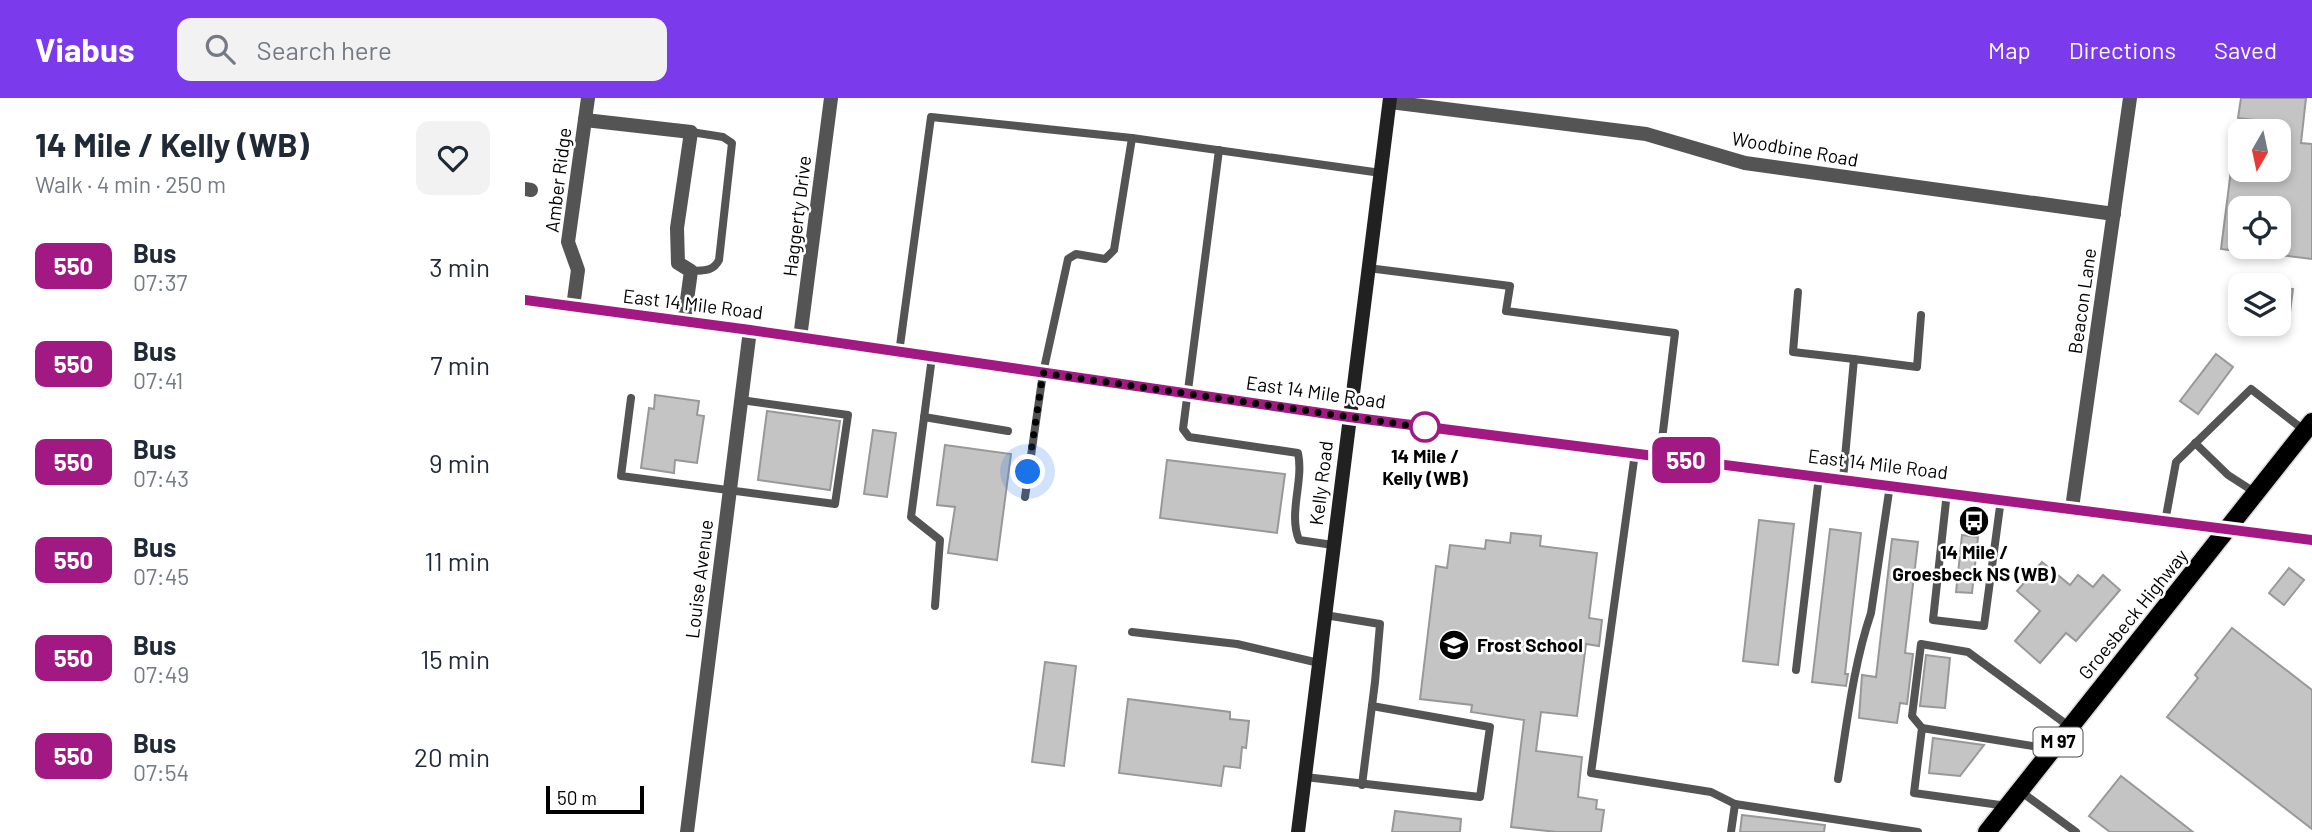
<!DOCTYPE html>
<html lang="en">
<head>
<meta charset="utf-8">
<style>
  :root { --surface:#fff; --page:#f2f2f3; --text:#1f2937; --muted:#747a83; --accent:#7c3aed }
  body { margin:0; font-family:Barlow,sans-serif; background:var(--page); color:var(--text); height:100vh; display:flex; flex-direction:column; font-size:26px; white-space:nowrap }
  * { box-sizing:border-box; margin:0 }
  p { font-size:23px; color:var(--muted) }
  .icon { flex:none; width:38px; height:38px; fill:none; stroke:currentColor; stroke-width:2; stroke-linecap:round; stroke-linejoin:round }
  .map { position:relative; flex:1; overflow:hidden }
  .panel { display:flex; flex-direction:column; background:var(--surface); width:525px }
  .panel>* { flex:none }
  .badge { padding:0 14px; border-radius:10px; font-size:24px; line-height:46px }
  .needle { width:46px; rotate:189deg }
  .tools { position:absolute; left:1703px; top:21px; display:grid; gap:14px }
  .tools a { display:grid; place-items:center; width:63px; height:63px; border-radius:14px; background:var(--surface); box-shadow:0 4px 10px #0003; font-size:35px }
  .scale { position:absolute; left:21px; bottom:18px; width:98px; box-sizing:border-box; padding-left:7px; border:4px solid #000; border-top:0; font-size:19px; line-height:24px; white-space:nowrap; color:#000; -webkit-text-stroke:5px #fff; paint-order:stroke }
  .you { position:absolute; width:35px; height:35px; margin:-18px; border:5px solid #fff; border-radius:50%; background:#1a73e8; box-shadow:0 0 0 10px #1a73e833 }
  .map>.badge { position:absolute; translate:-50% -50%; box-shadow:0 0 0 4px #fff }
  .round { display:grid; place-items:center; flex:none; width:74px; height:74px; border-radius:14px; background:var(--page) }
  .head { display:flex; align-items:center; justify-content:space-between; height:119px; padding:0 35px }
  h1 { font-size:33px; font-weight:700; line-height:52px }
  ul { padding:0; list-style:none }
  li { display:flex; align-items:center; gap:21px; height:98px; padding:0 35px }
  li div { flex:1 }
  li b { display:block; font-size:26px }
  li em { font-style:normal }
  li .badge { min-width:77px; font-weight:700; text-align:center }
  header { display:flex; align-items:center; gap:42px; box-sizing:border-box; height:98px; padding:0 35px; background:var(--accent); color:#fff }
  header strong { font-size:33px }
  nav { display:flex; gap:38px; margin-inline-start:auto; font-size:24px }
  .search { width:490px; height:63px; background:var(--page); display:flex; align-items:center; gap:18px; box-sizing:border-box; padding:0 24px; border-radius:14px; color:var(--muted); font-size:26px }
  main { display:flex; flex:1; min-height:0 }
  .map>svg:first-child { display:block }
  .building { fill:#c4c4c4; stroke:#989898; stroke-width:2 }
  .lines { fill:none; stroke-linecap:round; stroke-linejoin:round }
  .primary-casing { stroke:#dbdbdb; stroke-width:21 }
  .lane { stroke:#545454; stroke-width:8 }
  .street { stroke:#545454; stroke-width:14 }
  .secondary { stroke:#212121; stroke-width:14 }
  .primary { stroke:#000; stroke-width:18 }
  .line-casing { stroke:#fff; stroke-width:16 }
  .line { stroke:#a31984; stroke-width:10 }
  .walk { stroke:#000; stroke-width:7; stroke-dasharray:0 12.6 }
  .stop-dot { fill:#fff; stroke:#a31984; stroke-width:3.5 }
  .labels { text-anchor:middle; stroke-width:5; stroke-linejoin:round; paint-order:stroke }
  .shield { fill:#fff; stroke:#4c4c4c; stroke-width:2 }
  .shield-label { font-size:18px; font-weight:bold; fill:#000 }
  .street-label { font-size:19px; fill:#000; stroke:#fff }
  .stop-label { font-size:19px; font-weight:bold; fill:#000; stroke:#fff }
  .poi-label { font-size:19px; font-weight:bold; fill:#000; stroke:#fff }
</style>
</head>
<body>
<header>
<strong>Viabus</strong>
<div class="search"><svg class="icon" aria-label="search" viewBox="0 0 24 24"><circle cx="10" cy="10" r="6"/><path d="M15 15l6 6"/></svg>Search here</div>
<nav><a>Map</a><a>Directions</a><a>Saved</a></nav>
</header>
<main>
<section class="panel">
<div class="head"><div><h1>14 Mile / Kelly (WB)</h1><p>Walk · 4 min · 250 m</p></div><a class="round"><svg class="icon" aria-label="heart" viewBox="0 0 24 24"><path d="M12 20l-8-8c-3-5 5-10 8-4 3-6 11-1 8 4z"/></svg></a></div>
<ul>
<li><span class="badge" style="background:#a31984;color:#fff">550</span><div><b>Bus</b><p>07:37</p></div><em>3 min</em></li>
<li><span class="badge" style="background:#a31984;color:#fff">550</span><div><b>Bus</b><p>07:41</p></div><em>7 min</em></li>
<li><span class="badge" style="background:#a31984;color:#fff">550</span><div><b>Bus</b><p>07:43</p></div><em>9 min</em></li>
<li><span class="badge" style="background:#a31984;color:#fff">550</span><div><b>Bus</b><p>07:45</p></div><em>11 min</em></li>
<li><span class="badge" style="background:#a31984;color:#fff">550</span><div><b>Bus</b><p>07:49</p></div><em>15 min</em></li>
<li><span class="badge" style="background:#a31984;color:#fff">550</span><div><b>Bus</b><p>07:54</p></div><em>20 min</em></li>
</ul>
</section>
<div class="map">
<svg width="1787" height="734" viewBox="0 0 1787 734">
  <rect width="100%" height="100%" fill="#fff"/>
  <g class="building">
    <path d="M1716,0H1781L1776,45L1787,46V161L1754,157V110H1715L1711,153L1696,151L1706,72H1754V25L1713,20Z"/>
    <path d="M1754,189L1768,191L1764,222L1754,220Z"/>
    <path d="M1691,256L1708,269L1673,316L1655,303Z"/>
    <path d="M130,297L174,303L172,317L179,318L172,365L150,362L149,375L116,370L124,310L129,311Z"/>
    <path d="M242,313L315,323L305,392L233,382Z"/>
    <path d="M348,332L371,335L362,399L339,396Z"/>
    <path d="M420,347L486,356L472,462L423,455L430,409L412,407Z"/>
    <path d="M642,362L760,376L752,435L635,420Z"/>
    <path d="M1234,422L1269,426L1253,567L1218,563Z"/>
    <path d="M1305,431L1336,435L1320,576H1323L1321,588L1287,584Z"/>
    <path d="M986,435L1016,438L1015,448L1072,455L1064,520L1077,522L1074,548L1061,546L1052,618L1016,614L1011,653L1057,659L1053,699L1072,702L1071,711L1079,712L1076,734H1032L986,729L999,622L946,614L947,607L895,601L911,468L922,470L925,447L960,451L961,442L985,445Z"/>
    <path d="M1437,437L1453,439L1447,495L1431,494Z"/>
    <path d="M1367,441L1393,444L1380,555L1388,556L1382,606L1375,605L1372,625L1334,620L1337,577L1351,579Z"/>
    <path d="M1517,464L1545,487L1553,477L1568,489L1578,477L1595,492L1551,543L1541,535L1515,565L1490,543L1515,513L1492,493Z"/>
    <path d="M1764,470L1779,482L1759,507L1744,495Z"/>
    <path d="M1707,530L1787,592V731L1642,619L1673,580L1670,577Z"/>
    <path d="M1401,557L1425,560L1420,610L1395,608Z"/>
    <path d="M520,564L551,568L539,668L507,664Z"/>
    <path d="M603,601L705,614V621L724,623L721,650L717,649L715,670L699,668L696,688L594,675Z"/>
    <path d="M1408,640L1459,647L1435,678L1404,675Z"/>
    <path d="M1596,678L1668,734H1585L1564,718Z"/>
    <path d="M870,713L936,721L935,734H867Z"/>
    <path d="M1217,717L1300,727L1299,734H1215Z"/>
  </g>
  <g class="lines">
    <g class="primary-casing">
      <path id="primary" d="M1462,734L1787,324"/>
    </g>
    <g class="lane">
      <path d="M694,52L658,331L664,339L773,355C779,383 763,415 774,442L808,447"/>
      <path d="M843,170L985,188L981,213L1150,235L1135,358"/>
      <path d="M166,173C178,172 188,174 194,162L207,45L198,39L166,34"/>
      <path d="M1273,194L1268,254L1329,261"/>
      <path d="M374,255L406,19L607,40L856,75"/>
      <path d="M407,259L386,419L415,442L410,508"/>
      <path d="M106,300L96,378L310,406L323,317L216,302"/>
      <path d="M399,319L483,333"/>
      <path d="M1670,345L1703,377L1731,395"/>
      <path d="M1110,355L1066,675L1186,694L1210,706"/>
      <path d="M1318,381L1329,261L1392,269L1396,217"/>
      <path d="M1422,394L1408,522L1459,528L1476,401"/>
      <path d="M500,399L518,275L543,161L551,156L580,161L589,152L607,40"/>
      <path d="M1640,424L1651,364L1726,291L1780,333"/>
      <path d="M800,517L855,526L850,584L837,687"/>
      <path d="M607,534L712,546L794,565"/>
      <path d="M1271,572L1294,378"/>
      <path d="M1397,630L1387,618L1396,546L1443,554L1545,629"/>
      <path d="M780,679L955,699L965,629L847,608"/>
      <path d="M1313,681C1322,626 1328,568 1346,515L1365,387"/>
      <path d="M1495,693L1551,734"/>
      <path d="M1482,708L1389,695L1397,630L1526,651"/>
      <path d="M1206,734L1210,706L1393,734"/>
    </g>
    <g class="street">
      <path d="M865,4L1121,36L1220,65L1589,116"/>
      <path d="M60,22L166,34L152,130L153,165L166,173L159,224"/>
      <path d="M0,91L6,92"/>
      <path d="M48,209L53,172L43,144L63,0"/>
      <path d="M275,240L306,0"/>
      <path d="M1547,410L1605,0"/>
      <path d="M162,734L225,232"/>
    </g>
    <g class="secondary">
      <path d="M0,202L225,232L824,319L1787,442"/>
      <path d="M773,734L865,0"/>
    </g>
    <use href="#primary" class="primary"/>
  </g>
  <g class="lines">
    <g class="line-casing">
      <path id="line" d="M0,202L225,232L824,319L1787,442"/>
    </g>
    <use href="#line" class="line"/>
    <path class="walk" d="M503,374L518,275L902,330L900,329"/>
  </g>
  <defs>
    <g id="bus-disc" transform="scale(1.575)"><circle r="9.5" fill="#000" stroke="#fff"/><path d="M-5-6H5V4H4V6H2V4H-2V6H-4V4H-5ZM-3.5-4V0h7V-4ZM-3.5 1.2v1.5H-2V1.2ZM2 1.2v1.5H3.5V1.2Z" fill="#fff"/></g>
    <g id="school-disc" transform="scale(1.575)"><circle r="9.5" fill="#000" stroke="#fff"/><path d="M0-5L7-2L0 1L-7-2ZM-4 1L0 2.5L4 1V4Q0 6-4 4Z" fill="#fff"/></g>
  </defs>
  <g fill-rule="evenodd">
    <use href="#bus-disc" x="1449" y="423"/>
    <use href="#school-disc" x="929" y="547"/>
  </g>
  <circle class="stop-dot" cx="900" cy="329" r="14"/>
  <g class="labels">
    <rect class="shield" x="1508.5" y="629.5" width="49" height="29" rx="5"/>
    <g class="shield-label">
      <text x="1533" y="650">M 97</text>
    </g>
    <g class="street-label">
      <text transform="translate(1270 51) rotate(10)" y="7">Woodbine Road</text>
      <text transform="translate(33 82) rotate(-83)" y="7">Amber Ridge</text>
      <text transform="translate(272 118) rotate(-83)" y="7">Haggerty Drive</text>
      <text transform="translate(1557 203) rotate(-82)" y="7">Beacon Lane</text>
      <text transform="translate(168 206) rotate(7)" y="7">East 14 Mile Road</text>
      <text transform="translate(791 294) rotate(8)" y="7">East 14 Mile Road</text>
      <text transform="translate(1353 366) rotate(7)" y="7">East 14 Mile Road</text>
      <text transform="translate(796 385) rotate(-83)" y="7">Kelly Road</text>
      <text transform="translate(174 481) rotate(-83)" y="7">Louise Avenue</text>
      <text transform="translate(1608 516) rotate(-51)" y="7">Groesbeck Highway</text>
    </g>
    <g class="stop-label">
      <text x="900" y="365">14 Mile /<tspan x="900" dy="22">Kelly (WB)</tspan></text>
    </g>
    <g class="poi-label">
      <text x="1449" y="461">14 Mile /<tspan x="1449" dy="22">Groesbeck NS (WB)</tspan></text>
      <text x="952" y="554" text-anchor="start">Frost School</text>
    </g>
  </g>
</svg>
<div class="tools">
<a><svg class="needle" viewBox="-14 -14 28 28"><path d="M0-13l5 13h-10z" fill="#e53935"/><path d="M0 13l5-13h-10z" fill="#747a83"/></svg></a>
<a><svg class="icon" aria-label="locate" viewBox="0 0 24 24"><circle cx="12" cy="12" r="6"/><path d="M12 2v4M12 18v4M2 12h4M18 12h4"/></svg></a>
<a><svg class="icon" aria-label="layers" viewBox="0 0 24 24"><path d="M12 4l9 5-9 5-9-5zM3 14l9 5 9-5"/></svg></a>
</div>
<div class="scale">50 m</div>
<div class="you" style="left:503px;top:374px"></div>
<b class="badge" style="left:1161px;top:362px;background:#a31984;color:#fff">550</b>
</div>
</main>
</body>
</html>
